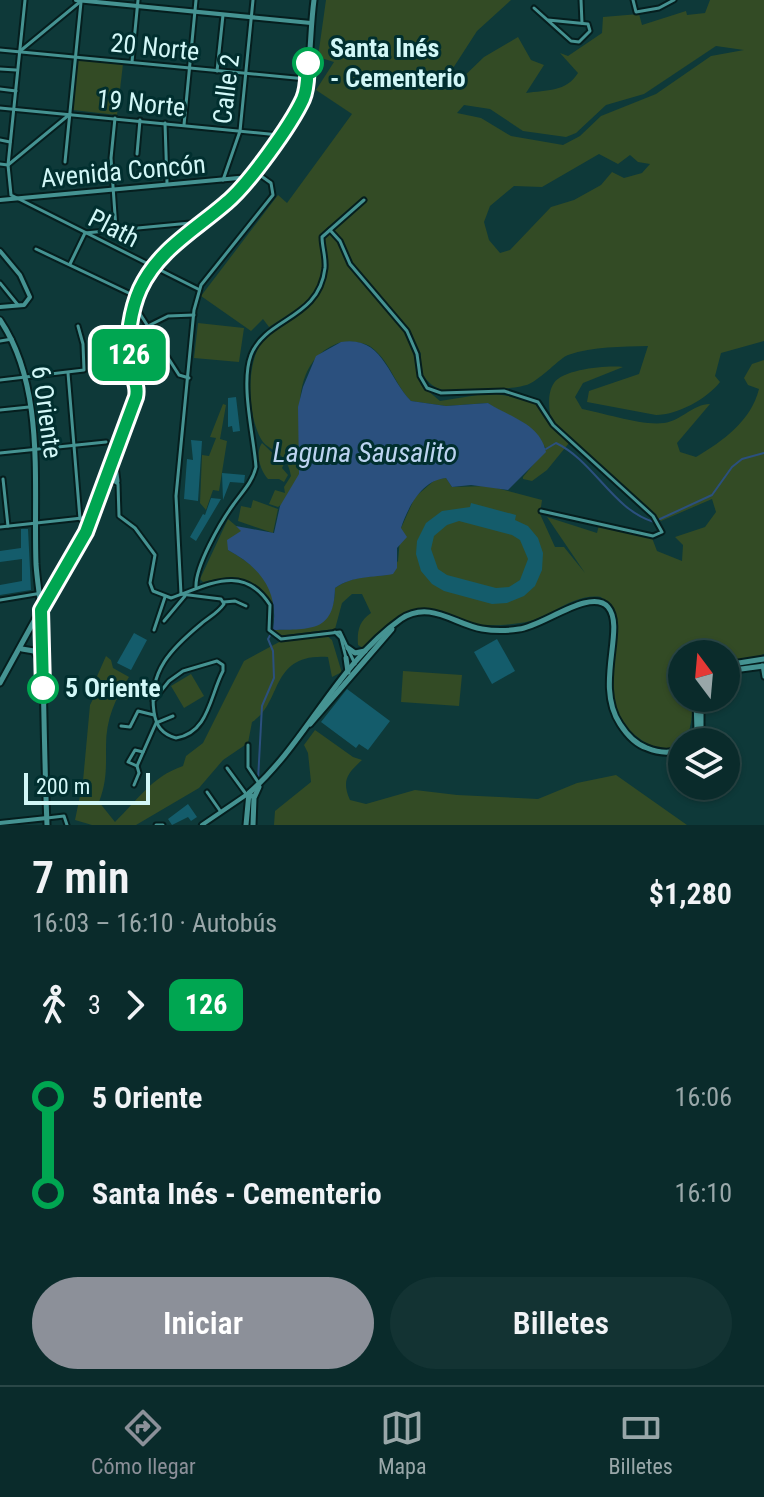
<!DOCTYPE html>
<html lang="es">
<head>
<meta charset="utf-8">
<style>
  :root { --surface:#0a2b2b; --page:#133333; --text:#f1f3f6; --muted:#99a7a9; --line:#2a4747; --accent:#8c9099 }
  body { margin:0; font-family:"Roboto Condensed",sans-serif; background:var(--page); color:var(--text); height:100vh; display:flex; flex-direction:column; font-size:30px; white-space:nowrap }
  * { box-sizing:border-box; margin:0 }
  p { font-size:26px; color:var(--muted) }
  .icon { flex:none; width:44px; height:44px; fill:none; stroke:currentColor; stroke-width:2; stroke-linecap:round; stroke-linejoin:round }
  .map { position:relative; height:825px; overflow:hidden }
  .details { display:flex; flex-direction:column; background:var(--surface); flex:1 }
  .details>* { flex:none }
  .badge { padding:0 16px; border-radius:12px; font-size:28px; line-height:52px }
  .needle { width:52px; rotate:344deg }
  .buttons { position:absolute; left:668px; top:640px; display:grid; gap:16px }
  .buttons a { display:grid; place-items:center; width:72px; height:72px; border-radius:50%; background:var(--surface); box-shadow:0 2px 6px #0004,0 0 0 2px var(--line); font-size:40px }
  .scale { position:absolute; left:24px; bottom:20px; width:126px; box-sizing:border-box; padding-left:8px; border:4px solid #d2f7f7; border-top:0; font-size:22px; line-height:28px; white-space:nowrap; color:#d2f7f7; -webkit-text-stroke:6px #012f2f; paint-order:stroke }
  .map>.badge { position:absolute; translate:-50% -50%; box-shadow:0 0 0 4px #fff }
  .legs { display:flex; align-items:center; gap:12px; height:88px; padding:0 32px; font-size:26px }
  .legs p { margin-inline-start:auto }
  .head { display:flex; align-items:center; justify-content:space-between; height:136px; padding:0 32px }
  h1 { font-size:44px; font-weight:600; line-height:60px }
  .primary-button { display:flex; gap:16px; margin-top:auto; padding:16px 32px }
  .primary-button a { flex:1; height:92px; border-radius:48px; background:var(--accent); color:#fff; font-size:32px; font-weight:600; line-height:92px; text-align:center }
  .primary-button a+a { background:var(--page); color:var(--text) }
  ul { padding:0 32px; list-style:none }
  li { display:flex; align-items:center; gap:28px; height:96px; font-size:30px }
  li i { display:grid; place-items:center; width:12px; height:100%; margin:0 10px; background:currentColor }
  li i::after { content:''; width:20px; height:20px; margin:-10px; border:6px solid; border-radius:50%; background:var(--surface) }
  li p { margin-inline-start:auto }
  li:first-child i { background:linear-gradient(#0000 50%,currentColor 0) }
  li:last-child i { background:linear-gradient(currentColor 50%,#0000 0) }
  .dock { display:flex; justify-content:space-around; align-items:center; height:112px; border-top:2px solid var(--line); background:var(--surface); font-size:22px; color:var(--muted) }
  .dock a { display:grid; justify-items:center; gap:4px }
  .dock .active { color:var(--accent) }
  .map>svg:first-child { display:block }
  .green { fill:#334b25; fill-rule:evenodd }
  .water { fill:#2b507e }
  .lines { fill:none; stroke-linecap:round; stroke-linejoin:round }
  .stream { stroke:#2b507e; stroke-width:2 }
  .building { fill:#145c6b; fill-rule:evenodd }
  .minor-casing { stroke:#051e1e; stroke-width:7 }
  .tertiary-casing { stroke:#051e1e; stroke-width:8 }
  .secondary-casing { stroke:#051e1e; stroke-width:9 }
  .minor { stroke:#459392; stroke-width:3 }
  .tertiary { stroke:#459392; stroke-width:4 }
  .secondary { stroke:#459392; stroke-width:5 }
  .line-1-casing { stroke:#fff; stroke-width:18 }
  .line-1 { stroke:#00a651; stroke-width:12 }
  .stop-1-dot { fill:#fff; stroke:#00a651; stroke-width:4 }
  .labels { text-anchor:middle; stroke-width:6; stroke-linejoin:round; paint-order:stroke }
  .street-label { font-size:26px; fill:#d2f7f7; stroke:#012f2f }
  .stop-label { font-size:26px; font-weight:bold; fill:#d2f7f7; stroke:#012f2f; text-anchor:start }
  .water-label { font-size:28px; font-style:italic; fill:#bcd3f0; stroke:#012f2f }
</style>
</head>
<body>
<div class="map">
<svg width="764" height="825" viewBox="0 0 764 825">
  <rect width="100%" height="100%" fill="#0e3939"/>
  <g class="green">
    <path d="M326,0H511L477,31L446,79L456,84L484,57L518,37L531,60L544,65L526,93C547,90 566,92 578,73L560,53L568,56L602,33L603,17L639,14L642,25L686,11L687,15L705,13L710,0H764V341L721,353L715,376L720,382C707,399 677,415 656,415L587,402L589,391L639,374L648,346C621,347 594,346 568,355C560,358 542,378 529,384C516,390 458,392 443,390C432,388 426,379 419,371L421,354L408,327L402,328L412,348L421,385L440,401L490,393L527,399L536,404L551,427L569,443L547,470L532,481L523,479V477L546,449C529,417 514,422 488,403L446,406L411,401C395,385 390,361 371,347C364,342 344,340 336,344C285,366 303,430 300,472C299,482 287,495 282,504L278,507L269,504L275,490L285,493L284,487L291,476C287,450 268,452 261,439C247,415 245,357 266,337C282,321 301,318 314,298L269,327L263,319L251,331L201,296L278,195L287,203L352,114L316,90L334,62L318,57ZM716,46L744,50L711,56L656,94L601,116L580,136L563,145L511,136L481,118L457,113L464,105L490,109L523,131L566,137L576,133L606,105L644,94ZM599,154L618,164L630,155L638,162L650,164L642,173L624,178L612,172L601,185L574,200L551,207L510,250L500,253L489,240L484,222L490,206L514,186L542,187Z"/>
    <path d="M78,59L123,64L117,115L73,110Z"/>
    <path d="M198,323L244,328L239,362L194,358Z"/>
    <path d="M764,360V654L744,662L726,663V654H682V698H692C692,711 693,729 684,740C663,762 629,735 619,716C606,692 614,639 615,612L601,597C571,593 550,620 520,623C506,625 484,627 471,623C452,617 439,605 418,610C398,614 376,633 363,648L358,645C357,631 359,621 371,613L362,594H352L342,603L335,629L278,636L273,630C306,629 335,629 335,588C351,577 368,576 387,575L398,561L401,528L415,497L436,479L446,478L452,487L489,486L542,500L540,514L555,547H564L585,573L547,517L597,533L599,525L652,538L657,551L682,561L683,545L675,537L705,527L716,512L712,499L661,521L551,421C549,409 547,393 554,383C563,369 608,365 623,367L583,383L575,397L582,409C604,413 642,426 664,423C681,421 693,404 710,404L677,443L680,452L696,457C723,441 751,421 759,389L748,385L744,378L752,364Z"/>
    <path d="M223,404L226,405L220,439L227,441L219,491L213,490L206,510L200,503L202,455L209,456L216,438L210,437Z"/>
    <path d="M262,443L284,464L282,468L288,475L284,482L279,479H268C260,470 255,453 262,443Z"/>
    <path d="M253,500L278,509L273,533L238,521L241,506L251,508Z"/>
    <path d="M228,519L242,531L228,550C248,561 274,579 273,605C257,578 231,575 203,582L200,579Z"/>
    <path d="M326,635L332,640L342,673L334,684L340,673L332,677L328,657C269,653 283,703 252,722L248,743L223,760L199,788L136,825H92L75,820L83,781L90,705L93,699L91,690L106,656L111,660L113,668L129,677C115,699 106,719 106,746C106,767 107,781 99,802L115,822C138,800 151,777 183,766L186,756L203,743L244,661L281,641Z"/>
    <path d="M403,671L462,675L459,706L401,702Z"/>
    <path d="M191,674L204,696L184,708L171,686Z"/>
    <path d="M315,730L353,757L362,760C348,773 341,780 350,800L366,804L415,790L457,795L538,799L577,783L616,775L687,825H274L275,811L311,782L308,753L304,745Z"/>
  </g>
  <path class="water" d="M341,342C383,335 388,378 411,401L446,406L488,403C509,417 540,423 546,452L508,490L471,485L452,487L446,478C422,480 408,507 401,528L407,537L397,548V568L393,574C372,578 354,575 335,588C334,632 312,629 273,630C279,591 261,568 228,550L227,540L241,531L236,526L274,533L280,506L299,474L298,407L303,387L316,356Z"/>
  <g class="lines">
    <g class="stream">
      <path d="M546,449L556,443C594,461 613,510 654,522"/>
      <path d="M660,519L712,495L732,467L742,459L764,453"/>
      <path d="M258,780L262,706L274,678L273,651L268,639L273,630"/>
    </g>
  </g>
  <g class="building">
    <path d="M236,397L240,431L233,432L232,426L228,427V398Z"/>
    <path d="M191,440L202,441L198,501L184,499L187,459L193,460Z"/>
    <path d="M222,473L245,475L244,483L230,482L223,500Z"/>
    <path d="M211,498L221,499L196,541L190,537L203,514L205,515Z"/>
    <path d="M471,503L516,515L515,520L528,526L538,538L543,553L542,570L535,586L524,596L507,603L492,604L444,591L432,584L421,571L416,554L417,541L426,523L442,511L470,507ZM459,521L512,535L520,540L528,559L520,580L509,587L496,588L447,575L438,569L431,549L434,536L447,525Z"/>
    <path d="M21,529H28L31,590L0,595V585L22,581V559L0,562V551L21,548Z"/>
    <path d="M134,633L147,640L131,670L117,663Z"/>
    <path d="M497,639L515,671L492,684L474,652Z"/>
    <path d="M347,689L390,721L368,750L359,744L356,748L321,722Z"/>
    <path d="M188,804L197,817L191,821L188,817L172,825L168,819Z"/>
  </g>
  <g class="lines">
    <g class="minor-casing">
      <g id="minor">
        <path d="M25,0L8,165L11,195L198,289"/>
        <path d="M581,0L582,23"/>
        <path d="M633,0L636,12L659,8L674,0"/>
        <path d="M534,8L571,41L579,42L590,31L588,24L548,20"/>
        <path d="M0,50L306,79"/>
        <path d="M19,52L81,1"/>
        <path d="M132,62L138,0"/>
        <path d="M0,69L16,70"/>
        <path d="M217,71L223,15"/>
        <path d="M0,89L16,91"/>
        <path d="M0,108L279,135"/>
        <path d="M115,118L111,158L116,229"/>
        <path d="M165,123L167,183"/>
        <path d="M184,125L196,0"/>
        <path d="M0,140L10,142"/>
        <path d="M137,154L140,120"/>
        <path d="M65,162L81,2"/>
        <path d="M0,164L8,165L70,114"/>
        <path d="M223,180L240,131L253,0"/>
        <path d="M330,230L340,241L350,264L407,331L417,354L420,376L427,388L441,393L504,391L538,402L553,425L653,516L662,532L653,536L541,511"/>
        <path d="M36,249L137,297"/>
        <path d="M70,264L85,233L201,222"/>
        <path d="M0,283L18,305"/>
        <path d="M135,306L179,375L189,378"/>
        <path d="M148,326L168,316L194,315"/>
        <path d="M0,341L12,339"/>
        <path d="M68,373L80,519"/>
        <path d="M0,380L84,370L83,344L78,326"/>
        <path d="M0,410L29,407"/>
        <path d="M0,453L106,442"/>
        <path d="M109,478L118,484L119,516L135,528L155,555L150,583L153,591L171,598C207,586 243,562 270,605L269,630L281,639L340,632L355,664"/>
        <path d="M3,479L8,526"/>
        <path d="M0,527L91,517"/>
        <path d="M196,587C195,567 220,523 233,505C242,492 252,483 256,467C254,437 240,384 251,355C266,317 319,320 325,268C326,257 322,247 322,237L364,200"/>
        <path d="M181,594L176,496L194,310L201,285L273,195L271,183L254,171"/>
        <path d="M0,600L48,592"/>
        <path d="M224,602L235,601L246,606"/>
        <path d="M164,621L185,596"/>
        <path d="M154,630L165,597"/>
        <path d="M335,632L341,638L346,658"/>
        <path d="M762,665L764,677"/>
        <path d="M153,701L169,681L183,671L217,661L223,665V671C210,695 209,733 176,738C162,734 156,726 154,712C148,671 172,648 201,624C209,617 218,613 224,604L221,599L181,594"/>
        <path d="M121,726L130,727L138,711L154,715"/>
        <path d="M248,745V767L258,782"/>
        <path d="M137,766L128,762L135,750L143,752"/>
        <path d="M227,768L246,794"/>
        <path d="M134,785L139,773L137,766L156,723L173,716"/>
        <path d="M207,792L221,812"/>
        <path d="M47,818L64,816L67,825"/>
        <path d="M156,825H163"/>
      </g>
    </g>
    <g class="tertiary-casing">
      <g id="tertiary">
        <path d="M76,0L311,23"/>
        <path d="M0,200L249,177"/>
        <path d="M0,251L20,275L30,297L24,305L0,307"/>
        <path d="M0,823L47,818"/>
        <path d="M202,825L249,793L254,798"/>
      </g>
    </g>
    <g class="secondary-casing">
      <g id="secondary">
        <path d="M0,320C46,388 33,486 36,564C37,580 40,596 41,612C44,683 44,754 47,825"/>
        <path d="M115,466L117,481"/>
        <path d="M41,610L86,532L136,397C139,384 130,375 129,362C126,341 131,310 140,291C158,249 198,230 229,201C247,184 301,113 305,91C311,62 310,30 314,0"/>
        <path d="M348,648L355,653L365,651"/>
        <path d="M22,649L34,651L40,662"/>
        <path d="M346,658L348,672"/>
        <path d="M726,665L764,659"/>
        <path d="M726,671L764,666"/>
        <path d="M0,683L89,521"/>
        <path d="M696,698L697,732"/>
        <path d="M310,724L392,629"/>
        <path d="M690,742L701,728V698"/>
        <path d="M246,825L249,793C307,742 337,664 401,619C430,600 454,624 482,629C494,631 507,631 519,629C542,627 591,587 608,607C626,628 594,685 620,724C627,735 635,744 647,748C659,753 670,754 682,749"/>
        <path d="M253,825L254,798L259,787"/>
      </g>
    </g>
    <use href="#minor" class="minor"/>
    <use href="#tertiary" class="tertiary"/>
    <use href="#secondary" class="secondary"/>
  </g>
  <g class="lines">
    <g class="line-1-casing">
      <path id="line-1" d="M43,688L41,610L86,532L136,397C139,383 130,375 129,362C126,340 131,309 140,289C158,250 195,230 226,203C248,185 291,125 303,99C308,88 307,75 308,63"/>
    </g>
    <use href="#line-1" class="line-1"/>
  </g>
  <g class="stop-1-dot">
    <circle cx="308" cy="63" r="14"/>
    <circle cx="43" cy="688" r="14"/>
  </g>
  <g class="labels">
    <g class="street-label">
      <text transform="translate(155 47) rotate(6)" y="9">20 Norte</text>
      <text transform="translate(226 89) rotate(-83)" y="9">Calle 2</text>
      <text transform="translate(141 103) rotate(6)" y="9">19 Norte</text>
      <text transform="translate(123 171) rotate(-5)" y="9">Avenida Concón</text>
      <text transform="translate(114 228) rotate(27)" y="9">Plath</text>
      <text transform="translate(47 412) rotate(82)" y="9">6 Oriente</text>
    </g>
    <g class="stop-label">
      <text x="330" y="57">Santa Inés<tspan x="330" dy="30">- Cementerio</tspan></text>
      <text x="65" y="697">5 Oriente</text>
    </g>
    <g class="water-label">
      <text x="365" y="462">Laguna Sausalito</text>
    </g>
  </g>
</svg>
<div class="buttons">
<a><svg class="needle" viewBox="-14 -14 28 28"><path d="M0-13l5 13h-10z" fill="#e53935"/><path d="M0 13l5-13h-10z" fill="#99a7a9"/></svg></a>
<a><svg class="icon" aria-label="layers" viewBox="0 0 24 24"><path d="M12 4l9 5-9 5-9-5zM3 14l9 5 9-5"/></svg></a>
</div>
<div class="scale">200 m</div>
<b class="badge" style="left:129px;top:355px;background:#00a651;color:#fff">126</b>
</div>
<section class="details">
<div class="head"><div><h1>7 min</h1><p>16:03 – 16:10 · Autobús</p></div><b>$1,280</b></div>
<div class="legs"><svg class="icon" aria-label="walk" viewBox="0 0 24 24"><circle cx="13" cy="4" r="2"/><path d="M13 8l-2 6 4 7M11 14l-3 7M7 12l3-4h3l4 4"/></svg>3<svg class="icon" aria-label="forward" viewBox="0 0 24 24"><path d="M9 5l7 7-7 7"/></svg><b class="badge" style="background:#00a651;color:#fff">126</b></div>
<ul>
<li><i style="color:#00a651"></i><b>5 Oriente</b><p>16:06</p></li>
<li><i style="color:#00a651"></i><b>Santa Inés - Cementerio</b><p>16:10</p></li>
</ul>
<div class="primary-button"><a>Iniciar</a><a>Billetes</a></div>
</section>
<nav class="dock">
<a class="active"><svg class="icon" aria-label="directions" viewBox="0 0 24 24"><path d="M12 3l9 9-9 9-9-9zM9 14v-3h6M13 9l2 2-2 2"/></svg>Cómo llegar</a>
<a><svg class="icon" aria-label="map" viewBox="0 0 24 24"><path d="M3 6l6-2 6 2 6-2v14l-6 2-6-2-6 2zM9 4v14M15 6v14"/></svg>Mapa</a>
<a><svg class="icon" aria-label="tickets" viewBox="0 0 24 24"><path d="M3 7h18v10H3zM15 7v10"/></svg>Billetes</a>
</nav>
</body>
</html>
